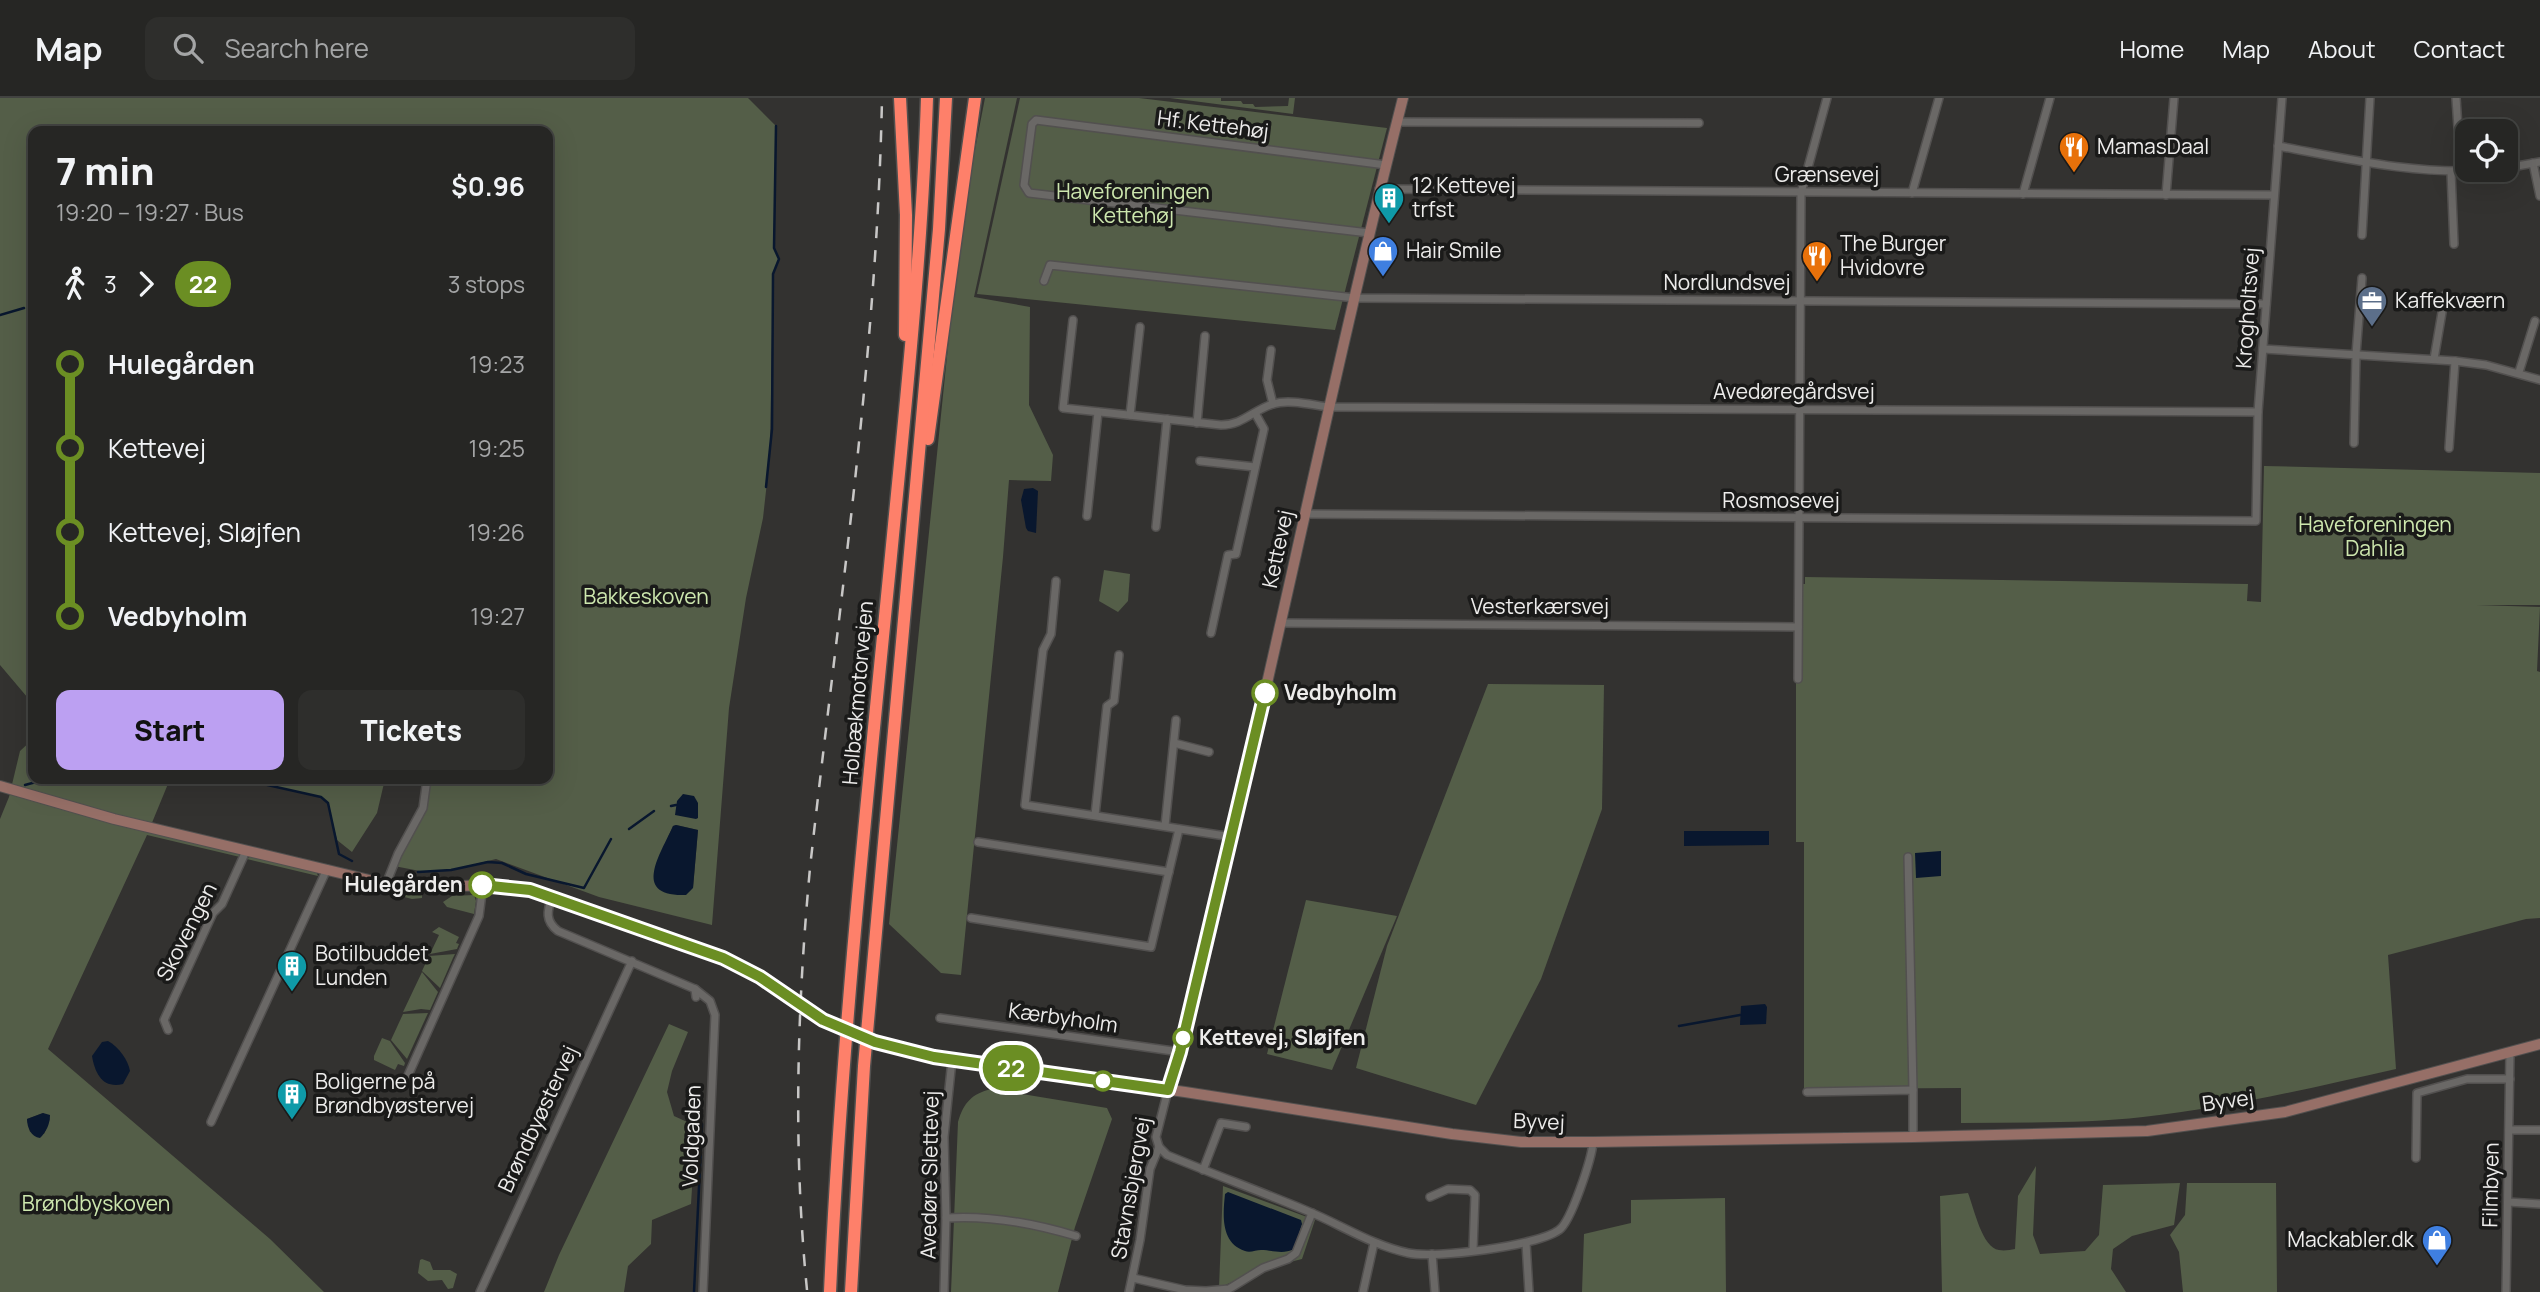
<!DOCTYPE html>
<html lang="en">
<head>
<meta charset="utf-8">
<style>
  :root { --surface:#262624; --page:#2e2e2c; --text:#f1f3f6; --muted:#a4a5a6; --line:#424341; --accent:#bca0f2 }
  body { margin:0; font-family:Manrope,sans-serif; background:var(--page); color:var(--text); height:100vh; display:flex; flex-direction:column; font-size:26px; white-space:nowrap }
  * { box-sizing:border-box; margin:0 }
  p { font-size:23px; color:var(--muted) }
  .icon { flex:none; width:38px; height:38px; fill:none; stroke:currentColor; stroke-width:2; stroke-linecap:round; stroke-linejoin:round }
  .map { position:relative; flex:1; overflow:hidden }
  .sheet { position:absolute; left:28px; top:28px; width:525px; height:658px; display:flex; flex-direction:column; background:var(--surface); border-radius:14px; box-shadow:0 7px 28px #0002,0 0 0 2px var(--line) }
  .sheet>* { flex:none }
  .badge { padding:0 14px; border-radius:23px; font-size:24px; line-height:46px }
  .buttons { position:absolute; left:2455px; top:21px; display:grid; gap:14px }
  .buttons a { display:grid; place-items:center; width:63px; height:63px; border-radius:14px; background:var(--surface); box-shadow:0 7px 28px #0002,0 0 0 2px var(--line); font-size:35px }
  .map>.badge { position:absolute; translate:-50% -50%; box-shadow:0 0 0 4px #fff }
  .legs { display:flex; align-items:center; gap:10px; height:77px; padding:0 28px; font-size:23px }
  .legs p { margin-inline-start:auto }
  .summary { display:flex; align-items:center; justify-content:space-between; height:119px; padding:0 28px }
  h1 { font-size:38px; font-weight:800; line-height:52px }
  .action { display:flex; gap:14px; margin-top:auto; padding:14px 28px }
  .action a { flex:1; height:80px; border-radius:14px; background:var(--accent); color:#111; font-size:28px; font-weight:800; line-height:80px; text-align:center }
  .action a+a { background:var(--page); color:var(--text) }
  ul { padding:0 28px; list-style:none }
  li { display:flex; align-items:center; gap:24px; height:84px; font-size:26px }
  li i { display:grid; place-items:center; width:10px; height:100%; margin:0 9px; background:currentColor }
  li i::after { content:''; width:18px; height:18px; margin:-9px; border:5px solid; border-radius:50%; background:var(--surface) }
  li p { margin-inline-start:auto }
  li:first-child i { background:linear-gradient(#0000 50%,currentColor 0) }
  li:last-child i { background:linear-gradient(currentColor 50%,#0000 0) }
  header { display:flex; align-items:center; gap:42px; box-sizing:border-box; height:98px; padding:0 35px; background:var(--surface); border-bottom:2px solid var(--line) }
  header strong { font-size:33px }
  nav { display:flex; gap:38px; margin-inline-start:auto; font-size:24px }
  .search { width:490px; height:63px; background:var(--page); display:flex; align-items:center; gap:18px; box-sizing:border-box; padding:0 24px; border-radius:14px; color:var(--muted); font-size:26px }
  .map>svg:first-child { display:block }
  .green { fill:#545e48; fill-rule:evenodd }
  .water { fill:#09172e }
  .lines { fill:none; stroke-linecap:round; stroke-linejoin:round }
  .stream { stroke:#09172e; stroke-width:2.5 }
  .street-casing { stroke:#52504f; stroke-width:10 }
  .secondary-casing { stroke:#52504f; stroke-width:12 }
  .highway-casing { stroke:#52504f; stroke-width:15 }
  .street { stroke:#6a6866; stroke-width:7 }
  .secondary { stroke:#966f67; stroke-width:10 }
  .highway { stroke:#fe806a; stroke-width:12 }
  .rail { stroke:#c8c7c6; stroke-width:2.5; stroke-dasharray:12 12; stroke-linecap:butt }
  .secondary-bridge-casing { stroke:#52504f; stroke-width:12; stroke-linecap:butt }
  .secondary-bridge { stroke:#966f67; stroke-width:10 }
  .line-1-casing { stroke:#fff; stroke-width:16 }
  .line-1 { stroke:#6b8e23; stroke-width:10 }
  .stop-1-dot { fill:#fff; stroke:#6b8e23; stroke-width:3.5 }
  .labels { text-anchor:middle; stroke-width:7; stroke-linejoin:round; paint-order:stroke }
  .street-label { font-size:21px; fill:#edeceb; stroke:#1a1a19 }
  .poi-label { font-size:21px; fill:#edeceb; stroke:#1a1a19; text-anchor:start }
  .park-label { font-size:21px; fill:#cde7ae; stroke:#1a1a19 }
  .stop-label { font-size:21px; font-weight:bold; fill:#edeceb; stroke:#1a1a19; text-anchor:start }
</style>
</head>
<body>
<header>
<strong>Map</strong>
<div class="search"><svg class="icon" aria-label="search" viewBox="0 0 24 24"><circle cx="10" cy="10" r="6"/><path d="M15 15l6 6"/></svg>Search here</div>
<nav><a>Home</a><a>Map</a><a>About</a><a>Contact</a></nav>
</header>
<div class="map">
<svg width="2540" height="1194" viewBox="0 0 2540 1194">
  <rect width="100%" height="100%" fill="#333230"/>
  <g class="green">
    <path d="M0,0H748L776,28L774,150L779,161L773,176L770,357L763,420L746,500L729,610L712,827L599,799L496,761L451,772L425,774L394,768L417,729L431,681H548V33H33V606L0,567ZM676,727L698,732L693,790L668,739L673,728Z"/>
    <path d="M985,0H1017L974,199L1030,209L1029,307L1053,357L1051,383L1009,382L1003,459L961,877L941,875L889,826L951,219L972,67Z"/>
    <path d="M1020,0H1139L1387,30L1335,232L977,196Z"/>
    <path d="M1170,0H1221V3H1241L1243,6H1253L1255,9L1288,8L1289,0H1295L1293,16Z"/>
    <path d="M2264,368L2540,375V507H2477L2540,509L2537,573L2540,574V820L2526,821L2388,857L2396,971C2312,990 2229,1009 2143,1019C2083,1026 2021,1024 1961,1025V990L1804,991V744H1796V486H1805V479L2248,486L2247,503L2261,504Z"/>
    <path d="M1104,472L1130,476L1128,503L1118,514L1099,503Z"/>
    <path d="M1488,586L1604,587L1602,711L1541,881L1476,1007L1356,970L1387,848Z"/>
    <path d="M33,641V681H170L149,732L238,754L240,759L147,737L48,951L270,1141L324,1194H0V721L9,699L20,653ZM43,1015L50,1021L44,1036L30,1034L27,1021Z"/>
    <path d="M241,681H385L377,715L352,754L337,742L328,705L321,699Z"/>
    <path d="M251,758L316,773L318,778L247,761Z"/>
    <path d="M375,788L422,797V800L412,801L373,791Z"/>
    <path d="M474,797L476,803L474,816L447,809L443,804L452,798Z"/>
    <path d="M1306,802L1397,818L1332,972L1267,956Z"/>
    <path d="M439,829L459,839L456,845L459,846L457,851L430,856L439,837L432,834Z"/>
    <path d="M455,856L453,860L440,890L422,873L429,858Z"/>
    <path d="M422,874L438,894L430,912L421,911L403,914Z"/>
    <path d="M428,915L407,961L391,942L403,916Z"/>
    <path d="M669,926L688,934L672,973L667,994L674,1018L696,1028L691,1106L652,1122L651,1146L628,1168L624,1194H544L559,1157Z"/>
    <path d="M382,940L390,943L405,965L404,968L398,966L395,972L374,962V958Z"/>
    <path d="M991,991L1107,1010L1112,1021L1075,1129L1058,1194H951L958,1024C964,1004 972,996 991,991Z"/>
    <path d="M2036,1068L2033,1137L2040,1156L2085,1153L2099,1137L2103,1087L2180,1085L2174,1127L2132,1138L2113,1151L2111,1171L2126,1194H1942L1940,1098L1968,1095C1974,1110 1982,1150 1999,1152C2004,1153 2010,1152 2015,1151L2018,1098Z"/>
    <path d="M2187,1085H2276L2277,1194H2183L2179,1154L2170,1137L2185,1117Z"/>
    <path d="M1223,1088L1315,1122L1302,1161L1290,1164L1283,1160L1219,1190Z"/>
    <path d="M1725,1100L1726,1194H1582L1584,1136L1631,1125V1102Z"/>
    <path d="M422,1161L430,1164L433,1172H450L457,1176L453,1190L448,1191L442,1182L428,1183L418,1175L420,1162Z"/>
  </g>
  <g class="water">
    <path d="M1033,390L1038,393L1036,435L1028,433L1026,430L1021,402L1024,391Z"/>
    <path d="M683,696L694,698L698,705V720L696,721L675,717L677,703Z"/>
    <path d="M676,727L698,732L693,790L686,797C631,799 660,757 673,728Z"/>
    <path d="M1684,733H1769V747L1684,748Z"/>
    <path d="M1941,753V778L1916,780L1915,755Z"/>
    <path d="M1765,906L1767,909L1766,926L1740,927L1741,908Z"/>
    <path d="M108,943C119,949 128,962 130,973L123,986C103,991 95,976 92,958L102,944Z"/>
    <path d="M43,1015L50,1017C50,1026 46,1034 40,1040C31,1039 27,1029 27,1021Z"/>
    <path d="M1228,1094L1301,1122L1302,1126L1294,1151C1282,1157 1273,1152 1261,1152C1256,1152 1250,1155 1245,1153C1220,1145 1223,1116 1225,1096Z"/>
  </g>
  <g class="lines">
    <g class="stream">
      <path d="M0,217L24,210"/>
      <path d="M766,389L772,331L773,176L779,161L774,150L776,28"/>
      <path d="M241,681L321,699L328,705L339,756L352,763"/>
      <path d="M25,687L47,681"/>
      <path d="M671,708L676,707"/>
      <path d="M629,731L654,713"/>
      <path d="M418,774L451,772L488,764L502,765L526,776L584,790L611,741"/>
      <path d="M1679,928L1740,917"/>
      <path d="M694,1194L702,1026"/>
    </g>
    <g class="street-casing">
      <g id="street">
        <path d="M2456,0L2461,74"/>
        <path d="M1397,24L1699,25"/>
        <path d="M2278,48C2348,61 2416,77 2487,72"/>
        <path d="M2533,65L2540,98"/>
        <path d="M2506,70L2540,64"/>
        <path d="M2451,74L2454,146"/>
        <path d="M1379,91L2274,97"/>
        <path d="M1912,95L1939,0"/>
        <path d="M2023,96L2050,0"/>
        <path d="M2166,97L2174,0"/>
        <path d="M1369,135L1029,95L1024,87L1032,26L1036,22L1386,67"/>
        <path d="M2362,137L2370,0"/>
        <path d="M1044,183L1050,167L1355,200L2266,206"/>
        <path d="M1073,222L1063,310L1221,327C1243,327 1253,312 1273,306C1289,301 1312,307 1329,309L2258,314"/>
        <path d="M2263,251L2455,263L2486,267L2540,282"/>
        <path d="M1271,252L1267,282L1273,306"/>
        <path d="M2434,261L2445,197"/>
        <path d="M2519,274L2535,223"/>
        <path d="M1130,317L1140,229"/>
        <path d="M1197,325L1205,238"/>
        <path d="M2354,345L2356,256L2362,180"/>
        <path d="M2449,350L2455,263"/>
        <path d="M1200,363L1255,369"/>
        <path d="M1305,416L2256,423L2258,314L2282,0"/>
        <path d="M1087,418L1098,314"/>
        <path d="M1156,429L1167,321"/>
        <path d="M1056,483L1051,536L1043,552L1025,707L1232,739"/>
        <path d="M1281,525L1798,529"/>
        <path d="M1211,535L1228,457L1236,456L1264,331L1255,315"/>
        <path d="M1798,581L1801,95L1827,0"/>
        <path d="M1174,645L1209,654"/>
        <path d="M1095,717L1107,608L1114,603L1119,557"/>
        <path d="M1165,728L1176,622"/>
        <path d="M978,744L1169,774"/>
        <path d="M1908,759L1913,992"/>
        <path d="M386,786L398,756L423,710L427,681"/>
        <path d="M552,799C547,813 545,823 558,833L695,891L696,899"/>
        <path d="M971,820L1151,849L1179,731"/>
        <path d="M695,891L710,903L715,917L703,1194"/>
        <path d="M940,920L1180,954"/>
        <path d="M168,932L164,922L213,815L222,806L246,753"/>
        <path d="M406,982L479,818L483,787"/>
        <path d="M1807,994L1913,992V1039"/>
        <path d="M211,1024L327,771"/>
        <path d="M2509,1032H2540"/>
        <path d="M1159,1049L1167,1057C1213,1076 1259,1093 1305,1112C1340,1126 1371,1147 1408,1155C1435,1161 1537,1148 1559,1132C1571,1124 1592,1060 1593,1044"/>
        <path d="M2416,1060L2417,995L2467,981H2510"/>
        <path d="M1203,1072L1221,1025L1246,1029"/>
        <path d="M1430,1099L1448,1091L1470,1092L1475,1097L1473,1152"/>
        <path d="M2508,1104L2540,1106"/>
        <path d="M946,1120C991,1117 1033,1125 1076,1138"/>
        <path d="M1526,1145L1529,1194"/>
        <path d="M1432,1156L1435,1194"/>
        <path d="M1133,1180L1185,1192L1206,1193L1229,1191L1263,1170L1288,1161L1296,1155L1312,1115"/>
        <path d="M480,1194L632,863"/>
        <path d="M944,1194L946,1120L944,1039L952,962"/>
        <path d="M1129,1194L1140,1142L1150,1071L1159,1049L1156,1039L1168,992"/>
        <path d="M1363,1194L1374,1145"/>
        <path d="M2506,1194L2510,954"/>
      </g>
    </g>
    <g class="secondary-casing">
      <g id="secondary">
        <path d="M0,688L114,721L386,786L421,789L496,787L530,792L723,860L760,879L787,899"/>
        <path d="M902,952L934,959L1185,994L1452,1036L1521,1044H1593L1913,1039L2147,1033L2285,1014L2540,946"/>
        <path d="M1168,992C1202,885 1224,773 1249,664C1300,443 1347,220 1403,0"/>
      </g>
    </g>
    <g class="highway-casing">
      <g id="highway">
        <path d="M900,0L906,117L905,237"/>
        <path d="M928,341L975,0"/>
        <path d="M830,1194C841,951 866,710 890,468C905,312 922,156 927,0"/>
        <path d="M851,1194L864,968L939,131L946,0"/>
      </g>
    </g>
    <use href="#street" class="street"/>
    <use href="#secondary" class="secondary"/>
    <use href="#highway" class="highway"/>
    <path class="rail" d="M807,1192C793,1051 797,911 810,770C838,514 877,258 882,0"/>
    <g class="secondary-bridge-casing">
      <g id="secondary-bridge">
        <path d="M787,899L811,915"/>
        <path d="M823,922L849,935L902,952"/>
      </g>
    </g>
    <use href="#secondary-bridge" class="secondary-bridge"/>
  </g>
  <g class="lines">
    <g class="line-1-casing">
      <path id="line-1" d="M482,787L530,792L723,860L760,879L823,922L875,944L934,959L1168,992L1180,954L1265,595"/>
    </g>
    <use href="#line-1" class="line-1"/>
  </g>
  <defs>
    <g id="restaurant-pin" transform="scale(1.575)"><path d="M0 17L-7.5 6A9.5 9.5 0 1 1 7.5 6Z" fill="#e8710a" stroke="#1a1a19"/><path d="M-5-6h1v4h1v-4h1v4h1v-4h1v5L-1.5 .5V6h-2V.5L-5-1ZM5-6V6H3V1.5H1.5Q1.5-4 5-6Z" fill="#fff"/></g>
    <g id="building-pin" transform="scale(1.575)"><path d="M0 17L-7.5 6A9.5 9.5 0 1 1 7.5 6Z" fill="#0f9aa8" stroke="#1a1a19"/><path d="M-4-6H4V6H1V3H-1V6H-4ZM-2.5-4.3h1.7v1.8h-1.7ZM.8-4.3h1.7v1.8H.8ZM-2.5-1h1.7V.8h-1.7ZM.8-1h1.7V.8H.8Z" fill="#fff"/></g>
    <g id="shop-pin" transform="scale(1.575)"><path d="M0 17L-7.5 6A9.5 9.5 0 1 1 7.5 6Z" fill="#3f7fe0" stroke="#1a1a19"/><path d="M-5-2.5h2.3a2.7 3.5 0 0 1 5.4 0H5L5.5 6h-11ZM-1.5-2.5h3a1.5 2.3 0 0 0-3 0Z" fill="#fff"/></g>
    <g id="office-pin" transform="scale(1.575)"><path d="M0 17L-7.5 6A9.5 9.5 0 1 1 7.5 6Z" fill="#5c6f8a" stroke="#1a1a19"/><path d="M-6-3h4V-5.5h4V-3h4V5H-6ZM-1-4.5V-3h2v-1.5ZM-6 0V1H6V0Z" fill="#fff"/></g>
  </defs>
  <g fill-rule="evenodd">
    <use href="#restaurant-pin" x="2074" y="49"/>
    <use href="#building-pin" x="1389" y="100"/>
    <use href="#shop-pin" x="1383" y="153"/>
    <use href="#restaurant-pin" x="1817" y="158"/>
    <use href="#office-pin" x="2372" y="203"/>
    <use href="#building-pin" x="292" y="868"/>
    <use href="#building-pin" x="292" y="996"/>
    <use href="#shop-pin" x="2437" y="1142"/>
  </g>
  <g class="stop-1-dot">
    <circle cx="1265" cy="595" r="12"/>
    <circle cx="482" cy="787" r="12"/>
    <circle cx="1183" cy="940" r="9"/>
    <circle cx="1103" cy="983" r="9"/>
  </g>
  <g class="labels">
    <g class="street-label">
      <text transform="translate(1213 27) rotate(7)" y="7">Hf. Kettehøj</text>
      <text x="1827" y="84">Grænsevej</text>
      <text x="1727" y="192">Nordlundsvej</text>
      <text transform="translate(2248 210) rotate(-86)" y="7">Krogholtsvej</text>
      <text x="1794" y="301">Avedøregårdsvej</text>
      <text x="1781" y="410">Rosmosevej</text>
      <text transform="translate(1278 451) rotate(-78)" y="7">Kettevej</text>
      <text x="1540" y="516">Vesterkærsvej</text>
      <text transform="translate(858 595) rotate(-85)" y="7">Holbækmotorvejen</text>
      <text transform="translate(187 834) rotate(-63)" y="7">Skovengen</text>
      <text transform="translate(1063 920) rotate(8)" y="7">Kærbyholm</text>
      <text transform="translate(2228 1003) rotate(-8)" y="7">Byvej</text>
      <text transform="translate(538 1021) rotate(-65)" y="7">Brøndbyøstervej</text>
      <text transform="translate(1539 1024) rotate(2)" y="7">Byvej</text>
      <text transform="translate(692 1038) rotate(-88)" y="7">Voldgaden</text>
      <text transform="translate(930 1077) rotate(-89)" y="7">Avedøre Slettevej</text>
      <text transform="translate(2491 1087) rotate(-89)" y="7">Filmbyen</text>
      <text transform="translate(1131 1090) rotate(-80)" y="7">Stavnsbjergvej</text>
    </g>
    <g class="poi-label">
      <text x="2097" y="56">MamasDaal</text>
      <text x="1412" y="95">12 Kettevej<tspan x="1412" dy="24">trfst</tspan></text>
      <text x="1840" y="153">The Burger<tspan x="1840" dy="24">Hvidovre</tspan></text>
      <text x="1406" y="160">Hair Smile</text>
      <text x="2395" y="210">Kaffekværn</text>
      <text x="315" y="863">Botilbuddet<tspan x="315" dy="24">Lunden</tspan></text>
      <text x="315" y="991">Boligerne på<tspan x="315" dy="24">Brøndbyøstervej</tspan></text>
      <text x="2414" y="1149" text-anchor="end">Mackabler.dk</text>
    </g>
    <g class="park-label">
      <text x="1133" y="101">Haveforeningen<tspan x="1133" dy="24">Kettehøj</tspan></text>
      <text x="2375" y="434">Haveforeningen<tspan x="2375" dy="24">Dahlia</tspan></text>
      <text x="646" y="506">Bakkeskoven</text>
      <text x="96" y="1113">Brøndbyskoven</text>
    </g>
    <g class="stop-label">
      <text x="1284" y="602">Vedbyholm</text>
      <text x="463" y="794" text-anchor="end">Hulegården</text>
      <text x="1199" y="947">Kettevej, Sløjfen</text>
    </g>
  </g>
</svg>
<div class="buttons">
<a><svg class="icon" aria-label="locate" viewBox="0 0 24 24"><circle cx="12" cy="12" r="6"/><path d="M12 2v4M12 18v4M2 12h4M18 12h4"/></svg></a>
</div>
<b class="badge" style="left:1011px;top:970px;background:#6b8e23;color:#fff">22</b>
<section class="sheet">
<div class="summary"><div><h1>7 min</h1><p>19:20 – 19:27 · Bus</p></div><b>$0.96</b></div>
<div class="legs"><svg class="icon" aria-label="walk" viewBox="0 0 24 24"><circle cx="13" cy="4" r="2"/><path d="M13 8l-2 6 4 7M11 14l-3 7M7 12l3-4h3l4 4"/></svg>3<svg class="icon" aria-label="forward" viewBox="0 0 24 24"><path d="M9 5l7 7-7 7"/></svg><b class="badge" style="background:#6b8e23;color:#fff">22</b><p>3 stops</p></div>
<ul>
<li><i style="color:#6b8e23"></i><b>Hulegården</b><p>19:23</p></li>
<li><i style="color:#6b8e23"></i><span>Kettevej</span><p>19:25</p></li>
<li><i style="color:#6b8e23"></i><span>Kettevej, Sløjfen</span><p>19:26</p></li>
<li><i style="color:#6b8e23"></i><b>Vedbyholm</b><p>19:27</p></li>
</ul>
<div class="action"><a>Start</a><a>Tickets</a></div>
</section>
</div>
</body>
</html>
